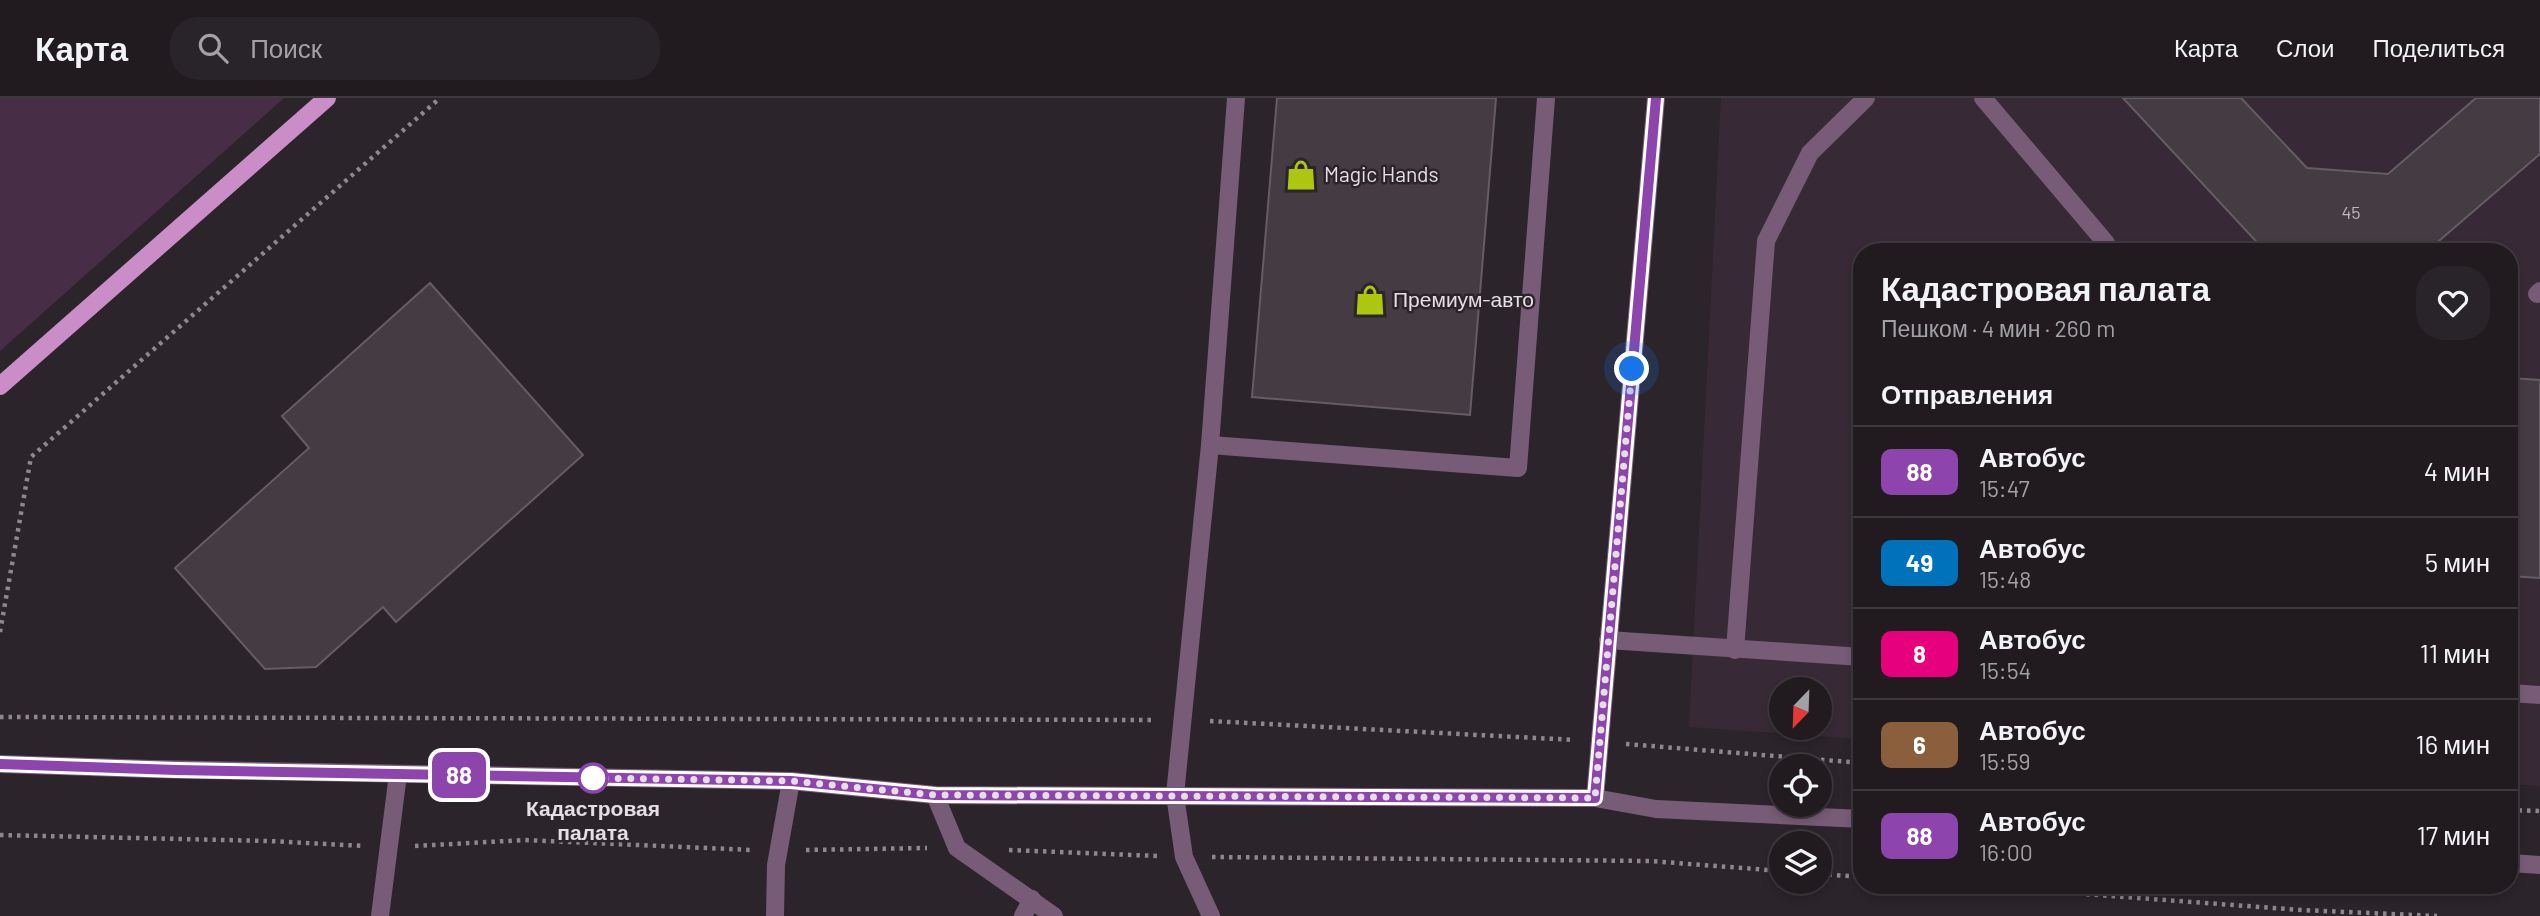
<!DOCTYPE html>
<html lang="ru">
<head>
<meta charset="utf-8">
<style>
  :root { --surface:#211b20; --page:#292429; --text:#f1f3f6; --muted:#a2a1a5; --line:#3e393e }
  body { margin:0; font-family:Barlow,sans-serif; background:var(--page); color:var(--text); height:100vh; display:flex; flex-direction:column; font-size:26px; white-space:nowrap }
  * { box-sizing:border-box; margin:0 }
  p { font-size:23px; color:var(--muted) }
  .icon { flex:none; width:38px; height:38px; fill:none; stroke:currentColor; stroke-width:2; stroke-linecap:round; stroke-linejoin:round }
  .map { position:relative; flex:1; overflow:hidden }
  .drawer { position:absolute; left:1853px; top:145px; width:665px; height:651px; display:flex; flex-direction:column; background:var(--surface); border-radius:28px; box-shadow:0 4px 10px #0003,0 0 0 2px var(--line) }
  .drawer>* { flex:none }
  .badge { padding:0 14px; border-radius:10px; font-size:24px; line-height:46px }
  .needle { width:46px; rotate:203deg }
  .controls { position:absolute; left:1769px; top:579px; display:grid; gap:14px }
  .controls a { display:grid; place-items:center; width:63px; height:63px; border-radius:50%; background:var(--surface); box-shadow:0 4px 10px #0003,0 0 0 2px var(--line); font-size:35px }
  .you { position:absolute; width:35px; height:35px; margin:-18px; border:5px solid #fff; border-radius:50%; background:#1a73e8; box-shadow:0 0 0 10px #1a73e833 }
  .map>.badge { position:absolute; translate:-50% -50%; box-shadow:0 0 0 4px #fff }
  h2 { padding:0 28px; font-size:26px; line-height:63px }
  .round { display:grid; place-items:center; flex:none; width:74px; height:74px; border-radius:28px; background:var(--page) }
  .headline { display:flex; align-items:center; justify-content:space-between; height:119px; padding:0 28px }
  h1 { font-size:33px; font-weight:700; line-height:52px }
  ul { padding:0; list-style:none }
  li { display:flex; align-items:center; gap:21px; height:91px; padding:0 28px; border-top:2px solid var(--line) }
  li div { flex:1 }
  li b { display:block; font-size:26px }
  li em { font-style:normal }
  li .badge { min-width:77px; font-weight:700; text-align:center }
  header { display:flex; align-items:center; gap:42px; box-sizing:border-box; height:98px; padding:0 35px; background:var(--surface); border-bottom:2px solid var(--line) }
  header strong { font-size:33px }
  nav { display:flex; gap:38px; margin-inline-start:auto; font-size:24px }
  .search { width:490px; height:63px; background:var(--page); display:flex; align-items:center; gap:18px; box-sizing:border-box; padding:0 24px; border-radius:28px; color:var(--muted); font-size:26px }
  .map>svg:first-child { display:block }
  .built { fill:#372a36; fill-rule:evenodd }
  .green { fill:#482d46 }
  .building { fill:#443b43; stroke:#665c65; stroke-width:2 }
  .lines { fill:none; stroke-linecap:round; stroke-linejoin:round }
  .path { stroke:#8e878d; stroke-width:4.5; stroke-dasharray:3.5 5; stroke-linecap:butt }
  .minor { stroke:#785b76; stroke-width:18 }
  .major { stroke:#ca8dc7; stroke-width:18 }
  .line-casing { stroke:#fff; stroke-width:16 }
  .line { stroke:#8e44ad; stroke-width:10 }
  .walk { stroke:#e5dfe4; stroke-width:7; stroke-dasharray:0 12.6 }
  .stop-dot { fill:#fff; stroke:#8e44ad; stroke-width:3.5 }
  .labels { text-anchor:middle; stroke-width:5; stroke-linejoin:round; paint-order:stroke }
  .number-label { font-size:18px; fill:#bdb6bc }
  .poi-label { font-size:21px; fill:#e5dfe4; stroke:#2c242b; text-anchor:start }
  .stop-label { font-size:21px; font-weight:bold; fill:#e5dfe4; stroke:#2c242b }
</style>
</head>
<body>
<header>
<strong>Карта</strong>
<div class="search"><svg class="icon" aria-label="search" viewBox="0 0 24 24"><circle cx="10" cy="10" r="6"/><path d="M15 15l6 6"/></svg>Поиск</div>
<nav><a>Карта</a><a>Слои</a><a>Поделиться</a></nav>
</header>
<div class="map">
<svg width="2540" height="818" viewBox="0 0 2540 818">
  <rect width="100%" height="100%" fill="#2c242b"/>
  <path class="built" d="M1721,0H2540V688L2510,686V154H1862V641L1689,629ZM1782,592H1820V630H1782Z"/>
  <path class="green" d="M0,0H284L0,253Z"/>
  <g class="building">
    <path d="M1277,0H1496L1470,317L1252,299Z"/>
    <path d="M2123,0H2241L2307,70L2388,76L2476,0H2540V56L2426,154H2266Z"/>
    <path d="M1921,149L2019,154H1921Z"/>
    <path d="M430,185L583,357L396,524L383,509L316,569L265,571L175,470L309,350L282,318Z"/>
    <path d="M2510,280L2540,282V480L2510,478Z"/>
  </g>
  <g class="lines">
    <g class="path">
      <path d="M0,534L31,359L440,0"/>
      <path d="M0,619L1156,622"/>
      <path d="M1210,623L1575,642"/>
      <path d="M1626,646L1862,665"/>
      <path d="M2510,712L2540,713"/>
      <path d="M0,737L269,743L364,748"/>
      <path d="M415,748L525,742L752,752"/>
      <path d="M806,752L927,750"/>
      <path d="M1009,752L1158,758"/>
      <path d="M1212,759L1650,763L1782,773"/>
      <path d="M1820,776L1862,779"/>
      <path d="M1976,788L2301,812L2437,818"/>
    </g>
    <g class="minor">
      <path d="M1983,0L2106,145"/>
      <path d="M2537,196L2540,193"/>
      <path d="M1210,347L1518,370L1546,0"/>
      <path d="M1608,542L1862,559"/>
      <path d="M1735,552L1766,143L1810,55L1866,0"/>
      <path d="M2510,595L2540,597"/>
      <path d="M0,666L152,671L791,683L935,697L1595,700L1656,711L1862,721"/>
      <path d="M935,697L957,750L1054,818"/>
      <path d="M1595,700L1656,0"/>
      <path d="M2510,765L2540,767"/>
      <path d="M380,818L398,676"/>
      <path d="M775,818L776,767L791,683"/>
      <path d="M1023,818L1032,801"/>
      <path d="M1211,818L1184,759L1175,697L1210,347L1236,0"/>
    </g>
    <path class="major" d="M0,288L327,0"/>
  </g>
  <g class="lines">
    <g class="line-casing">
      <path id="line" d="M0,666L176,672L791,683L935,697L1595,700L1656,0"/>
    </g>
    <use href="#line" class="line"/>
    <path class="walk" d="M593,680L791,683L935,697L1595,700L1632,271"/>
  </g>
  <defs>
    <g id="shop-bare" transform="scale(2.415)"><path d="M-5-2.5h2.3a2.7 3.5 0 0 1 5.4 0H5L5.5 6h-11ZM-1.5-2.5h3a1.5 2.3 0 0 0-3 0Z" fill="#adc610" stroke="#2c242b" stroke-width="2.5" paint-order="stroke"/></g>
  </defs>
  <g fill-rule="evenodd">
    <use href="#shop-bare" x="1301" y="77"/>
    <use href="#shop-bare" x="1370" y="202"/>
  </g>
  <circle class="stop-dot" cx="593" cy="680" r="14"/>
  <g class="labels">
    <g class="number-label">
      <text x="2351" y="121">45</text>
    </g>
    <g class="poi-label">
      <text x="1324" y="84">Magic Hands</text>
      <text x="1393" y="209">Премиум-авто</text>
    </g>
    <g class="stop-label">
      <text x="593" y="718">Кадастровая<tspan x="593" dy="24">палата</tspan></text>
    </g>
  </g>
</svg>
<div class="controls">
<a><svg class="needle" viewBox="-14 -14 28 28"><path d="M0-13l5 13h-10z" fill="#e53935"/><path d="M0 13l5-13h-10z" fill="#a2a1a5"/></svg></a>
<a><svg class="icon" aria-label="locate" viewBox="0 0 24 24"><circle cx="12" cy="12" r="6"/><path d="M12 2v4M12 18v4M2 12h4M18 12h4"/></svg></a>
<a><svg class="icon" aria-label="layers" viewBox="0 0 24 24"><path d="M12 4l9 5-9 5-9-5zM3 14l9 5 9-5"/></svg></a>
</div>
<div class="you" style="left:1632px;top:271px"></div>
<b class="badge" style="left:459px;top:677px;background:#8e44ad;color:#fff">88</b>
<section class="drawer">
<div class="headline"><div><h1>Кадастровая палата</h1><p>Пешком · 4 мин · 260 m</p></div><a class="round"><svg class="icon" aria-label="heart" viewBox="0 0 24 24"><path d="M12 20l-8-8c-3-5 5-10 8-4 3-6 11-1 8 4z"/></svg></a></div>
<h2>Отправления</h2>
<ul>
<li><span class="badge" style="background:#8e44ad;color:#fff">88</span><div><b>Автобус</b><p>15:47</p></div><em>4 мин</em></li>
<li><span class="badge" style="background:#0072bc;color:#fff">49</span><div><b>Автобус</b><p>15:48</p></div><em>5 мин</em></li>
<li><span class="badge" style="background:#e6007e;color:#fff">8</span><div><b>Автобус</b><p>15:54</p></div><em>11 мин</em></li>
<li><span class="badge" style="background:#8b5e3c;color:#fff">6</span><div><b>Автобус</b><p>15:59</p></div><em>16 мин</em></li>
<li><span class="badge" style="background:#8e44ad;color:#fff">88</span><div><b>Автобус</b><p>16:00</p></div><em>17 мин</em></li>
</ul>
</section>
</div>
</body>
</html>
